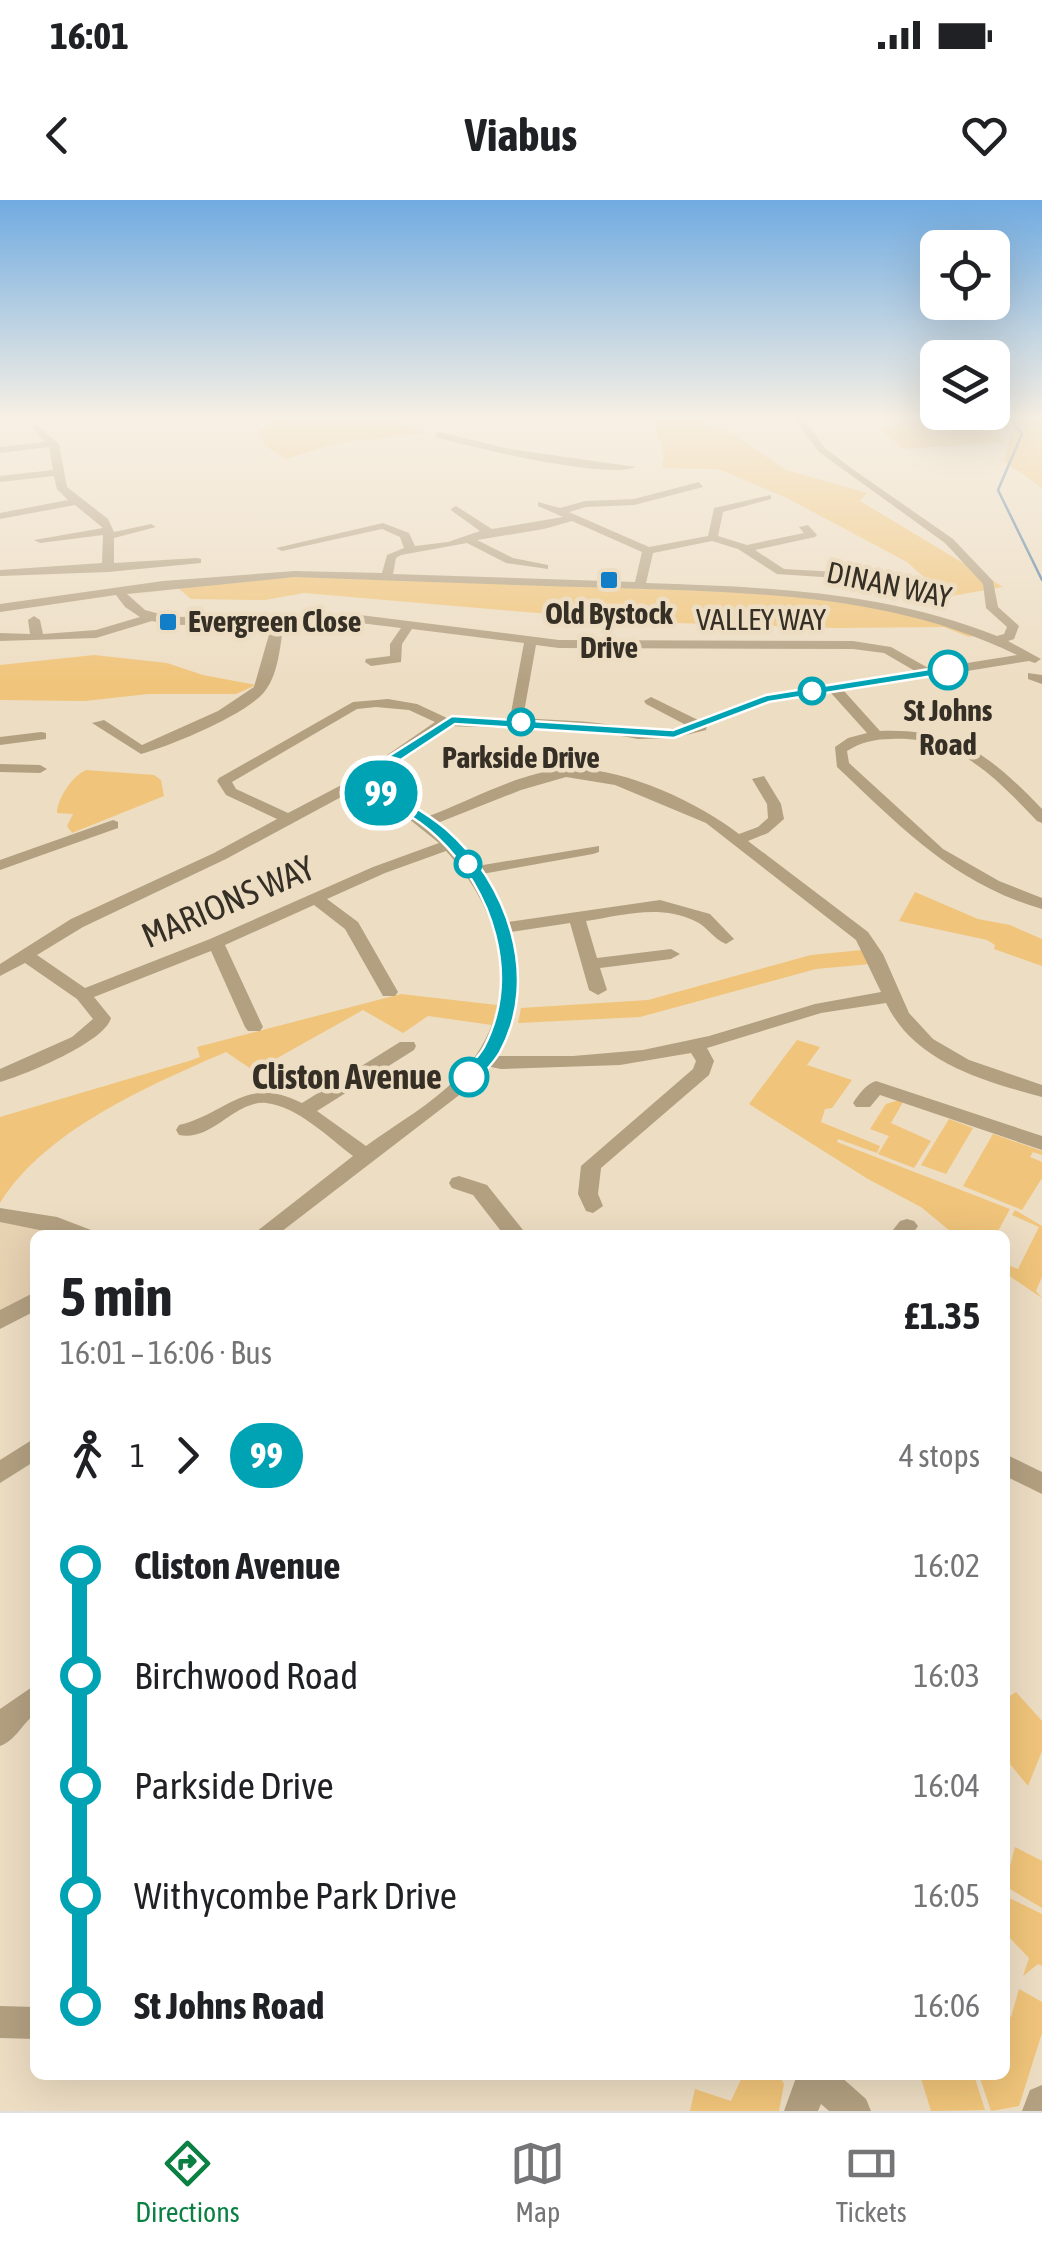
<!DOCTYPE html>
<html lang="en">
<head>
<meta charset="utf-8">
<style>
  :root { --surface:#fff; --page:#f6f6f6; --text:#202124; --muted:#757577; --line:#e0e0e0; --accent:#0b8043 }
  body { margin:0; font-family:"Asap Condensed",sans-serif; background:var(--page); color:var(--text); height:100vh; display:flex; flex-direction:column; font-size:38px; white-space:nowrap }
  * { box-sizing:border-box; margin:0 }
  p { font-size:32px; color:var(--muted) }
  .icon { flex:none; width:55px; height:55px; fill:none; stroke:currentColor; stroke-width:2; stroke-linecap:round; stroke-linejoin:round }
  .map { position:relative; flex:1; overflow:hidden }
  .sheet { position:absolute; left:30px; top:1030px; width:980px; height:850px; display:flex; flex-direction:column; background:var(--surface); border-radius:15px; box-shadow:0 10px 40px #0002 }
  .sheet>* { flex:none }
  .badge { padding:0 20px; border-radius:32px; font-size:35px; line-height:65px }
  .buttons { position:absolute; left:920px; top:30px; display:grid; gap:20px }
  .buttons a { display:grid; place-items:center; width:90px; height:90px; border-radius:15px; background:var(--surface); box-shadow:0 10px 40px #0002; font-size:50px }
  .map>.badge { position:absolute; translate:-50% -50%; box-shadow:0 0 0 5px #fff }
  .legs { display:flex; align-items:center; gap:15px; height:110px; padding:0 30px; font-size:32px }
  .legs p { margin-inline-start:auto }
  .headline { display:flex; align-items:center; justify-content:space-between; height:170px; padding:0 30px }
  h1 { font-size:55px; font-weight:700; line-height:75px }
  ul { padding:0 30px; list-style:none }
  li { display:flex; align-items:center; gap:35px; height:110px; font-size:38px }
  li i { display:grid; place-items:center; width:15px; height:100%; margin:0 12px; background:currentColor }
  li i::after { content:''; width:25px; height:25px; margin:-12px; border:8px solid; border-radius:50%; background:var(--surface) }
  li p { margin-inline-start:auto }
  li:first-child i { background:linear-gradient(#0000 50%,currentColor 0) }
  li:last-child i { background:linear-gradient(currentColor 50%,#0000 0) }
  .status { display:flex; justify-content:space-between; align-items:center; height:70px; padding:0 50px; background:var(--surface); direction:ltr }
  .status svg { height:28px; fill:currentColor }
  header { display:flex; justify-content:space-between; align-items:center; height:130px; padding:0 30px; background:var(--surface); font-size:45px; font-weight:700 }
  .dock { display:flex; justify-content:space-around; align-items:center; height:140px; border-top:2px solid var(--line); background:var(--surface); font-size:28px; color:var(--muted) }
  .dock a { display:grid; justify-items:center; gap:5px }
  .dock .active { color:var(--accent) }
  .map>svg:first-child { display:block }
  .built { fill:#e7d2b2 }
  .green { fill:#f0c47a }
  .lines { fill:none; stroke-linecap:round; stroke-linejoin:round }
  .stream { stroke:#517da2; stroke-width:2.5 }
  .minor { fill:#b3a081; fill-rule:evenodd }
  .line-1 { fill:#00a3b4; stroke:#fff; stroke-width:2.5 }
  .poi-dot { fill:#137ec8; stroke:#edddc3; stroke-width:4 }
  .stop-1-dot { fill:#fff; stroke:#00a3b4; stroke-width:5 }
  .labels { text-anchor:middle; stroke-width:9; stroke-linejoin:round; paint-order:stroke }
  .far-street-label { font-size:30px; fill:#352f25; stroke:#edddc3 }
  .far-poi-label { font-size:30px; font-weight:bold; fill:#352f25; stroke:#edddc3 }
  .far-stop-label { font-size:30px; font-weight:bold; fill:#352f25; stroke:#edddc3 }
  .street-label { font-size:35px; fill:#352f25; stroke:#edddc3 }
  .stop-label { font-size:35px; font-weight:bold; fill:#352f25; stroke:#edddc3; text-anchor:end }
</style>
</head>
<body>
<div class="status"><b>16:01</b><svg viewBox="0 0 49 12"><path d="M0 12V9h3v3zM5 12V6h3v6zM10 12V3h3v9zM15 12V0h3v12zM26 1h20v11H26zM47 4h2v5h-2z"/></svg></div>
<header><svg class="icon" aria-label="back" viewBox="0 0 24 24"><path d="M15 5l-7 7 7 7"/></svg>Viabus<svg class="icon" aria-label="heart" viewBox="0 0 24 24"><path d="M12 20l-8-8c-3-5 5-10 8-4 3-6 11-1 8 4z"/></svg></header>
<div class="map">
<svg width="1042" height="1911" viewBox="0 0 1042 1911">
  <rect width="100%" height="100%" fill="#edddc3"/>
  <path class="built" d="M0,1021L65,1035H35V1096L0,1118Z"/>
  <g class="green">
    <path d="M281,216H392L425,233L338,243L286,259L265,246L259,232Z"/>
    <path d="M651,216H689L733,234L786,270L867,293L860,301L1003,387L946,397L907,362L785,297L718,269L662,268L664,253Z"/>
    <path d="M890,216H993L1003,242L904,249L877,227L899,225Z"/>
    <path d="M1016,216H1042V288L1004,261Z"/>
    <path d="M311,376L813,395L884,407L976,435L969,437L944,427L836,428L642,422L304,393L265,400L191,399L178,388L130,395L202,383Z"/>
    <path d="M94,455L167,463L203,475L256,485L236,494H148L85,501L0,500V465Z"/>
    <path d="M86,570L154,575L161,580L164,596L72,633L67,626L73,614L57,613C57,599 73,575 86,570Z"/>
    <path d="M915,692L978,719L1010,725L1042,739V766L994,749L995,745L987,740L899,721Z"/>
    <path d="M862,750L870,764L816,769L640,817L518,823L521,808L648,800L811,755Z"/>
    <path d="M401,794L497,805L492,825L428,816L403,833L363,810L254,871L226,852C150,885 45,930 0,1003V917L189,861L200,857L197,847Z"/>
    <path d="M797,840L820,847L807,865L852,880L832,908L825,909L821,922L880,946L877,953L838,939L837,942L1010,1009L996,1035H955L921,1007L868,979L749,904Z"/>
    <path d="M899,900L903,902L891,923L931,941L914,968L878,954L889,936L870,929L886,904Z"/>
    <path d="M949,919L973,928L946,974L921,965Z"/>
    <path d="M993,934L1042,951V955L1033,952L1030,957L1042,962V978L1022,1010L963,986Z"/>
    <path d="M1015,1010L1042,1026V1077L1036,1091L1042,1098L1005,1073V1064L1018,1069L1039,1027L1012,1015Z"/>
    <path d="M1016,1492L1042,1521V1551L1028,1586L1005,1558V1499Z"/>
    <path d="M1015,1647L1042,1661V1708L1005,1686Z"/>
    <path d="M1005,1696L1042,1714V1766L1038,1764L1023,1776L1029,1758L1005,1733Z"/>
    <path d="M1019,1789L1042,1802V1833L1019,1906L991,1911L979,1875H1005V1814L1011,1817Z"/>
    <path d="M743,1875H779L784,1884L779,1911H690L695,1889L731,1901Z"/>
    <path d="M920,1875H974L985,1910L931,1911Z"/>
  </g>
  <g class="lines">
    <path class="stream" d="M1009,216L1022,234L998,290L1042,380"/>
    <g class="minor">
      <path d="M792,216H879L807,223L825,248L851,268L953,339L993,381L998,407L1019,426L1014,439L1008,441L1041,459L1035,463L1029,461L844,491L880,531C957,528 991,556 1042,609V623L1037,621C995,577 957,536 892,539C875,539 861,542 847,551L849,563L943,649L999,681L1042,698V709C953,683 902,628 837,567L835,547L848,538L867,533L831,493L769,503L707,526L706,530L674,538L638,539L596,531L447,526L366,582L405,601L426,617C471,601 518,572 566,569C619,565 698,602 739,634L758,627L768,618L767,604L752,579L764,576L781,604L784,619L768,633L748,641L868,732L883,754L909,813L933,839L969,860L1042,885V897C983,881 914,862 886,803L821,813L707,848L714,861L709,875L601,968L598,994L603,1006L593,1013L586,1011L578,994L581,966L693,869L696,861L691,853L620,865L501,869L486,866L471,886L277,1035H252L353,956C329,938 297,906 266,903C235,900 212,942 179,935L176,930L179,925C230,912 245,875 302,903L400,842H414L416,846L414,850L317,911L366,946C396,924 432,904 458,877C525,808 507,717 446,651L385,673L327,699L358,722L398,792L395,796H383L345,729L314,705L225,745L263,827L260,831H248L245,827L211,751L94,797L111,818C105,842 25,875 0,882V869L72,837L93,819L77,799L25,763L0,776V764L71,719L214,653L277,619L226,595L217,581L219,578L353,502L388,499L417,504L447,518H510L524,443L412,429L402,444L401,462L371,466L365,462L366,459L390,456V444L401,428L360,423H284C280,444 279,473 265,491C248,514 170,546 141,554L92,523L104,520L142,545L218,511L254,487L272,424L171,425L152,421L96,438L0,441V433L30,434L28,420L34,416L40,420L43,434L96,430L140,417L125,407L116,395L0,412V404L163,381L295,371L382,373L387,355L404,348L400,337L382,329L282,351L276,348L383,323L409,333L415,346L448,342L480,331L452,311L451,309L456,306L492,329L563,317L538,306V302L560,308L585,301L634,299L699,282L703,287L634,305L586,307L569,312L649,347L708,336L714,308L771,295V299L723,312L718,336L747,345L804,333L799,327L808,325L817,335L815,337L755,350L784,369L837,372L897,384V390L837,378L777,374L738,349L712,341L653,353L646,383C767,387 883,391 997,436L1004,434L1007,427L986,408L983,384L945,343L819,252ZM572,321L642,352L635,382L393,374L396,358L401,355L467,343L506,363L548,369V365L513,358L477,340L544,329ZM295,377C402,381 508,385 615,388C753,393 890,393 1017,455L930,469L891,447L853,441L559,440L360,415L171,417L145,410L127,394ZM536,445L559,448L853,449L884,453L915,471L766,495L698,520L651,497L644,501L646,504L686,525C656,536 628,527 597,523C573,520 548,520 523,518ZM376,507L409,510L435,522L351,580L288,613L236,589L232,582L357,509ZM566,577L615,585L706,623L856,740L881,792L815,804L709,836L643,850L573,856H493C519,820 524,773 511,732L570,723L589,790L598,795L607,790L600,768L671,759L680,754L671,749L597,758L586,721C623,715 660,704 695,721C707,726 713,739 726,744L734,739L710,714L660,700L508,722L503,709L482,674L593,654L599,652V646L477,666L457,641L435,624L521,590ZM356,589L394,607L439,643L373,667L210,739L85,788L37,755L83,727L226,659Z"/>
      <path d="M31,225H37L59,244L67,287L108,319L114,332L151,324L156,327L114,338V363L197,358L201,359V363L108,372L0,376V370L102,363L103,335L40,343L34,340L103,328L75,305L0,319V313L68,300L57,289L54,276L0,282V276L53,270L49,247L0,253V247L44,242Z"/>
      <path d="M438,232L510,249L636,267C607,280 471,247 435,237Z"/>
      <path d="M1028,473L1042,475V484L1028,479Z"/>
      <path d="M41,532L46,533V539L0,545V537Z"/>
      <path d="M0,564L40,565L47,569L40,573L0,572Z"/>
      <path d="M113,620L118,622V628L0,670V660Z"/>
      <path d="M876,881L1042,936V950L880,895L870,907H856L853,903C859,894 866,884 876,881Z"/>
      <path d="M459,976L487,985L527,1035H504L473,995L452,988L449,983L452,978Z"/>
      <path d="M0,1008L57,1017L91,1030L95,1035H64L0,1022Z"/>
      <path d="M907,1019L914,1021L918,1026L912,1035H889L900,1021Z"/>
      <path d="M35,1092V1111L0,1129V1110Z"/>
      <path d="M35,1238V1261L0,1283V1260Z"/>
      <path d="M1005,1254L1042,1272V1294L1005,1276Z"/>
      <path d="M35,1485V1514C22,1524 15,1541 0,1546V1509Z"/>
      <path d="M0,1806L35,1807V1839L0,1838Z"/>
      <path d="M797,1875H839L866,1899L871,1911H829L821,1904L818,1911H784Z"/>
      <path d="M1042,1885V1911H1022L1030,1890Z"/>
    </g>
  </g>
  <linearGradient id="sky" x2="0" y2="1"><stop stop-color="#70abe1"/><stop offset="0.45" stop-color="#f7f0e4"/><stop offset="1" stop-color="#f7f0e4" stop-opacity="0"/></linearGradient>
  <rect width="1042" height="483" fill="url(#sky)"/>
  <path class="line-1" d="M948,466L952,467V473L769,502L674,538L455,524L366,583C395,595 422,609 446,629C507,682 541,777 500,852C494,863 484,872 476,882H463L460,877C467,867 478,858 484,847C521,776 493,690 437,637C412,613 381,600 351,586V580L452,516L673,530L766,495Z"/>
  <g class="poi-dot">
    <rect x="599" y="370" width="20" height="20" rx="5"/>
    <rect x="158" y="412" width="20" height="20" rx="5"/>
  </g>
  <g class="stop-1-dot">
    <circle cx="948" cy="470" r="18"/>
    <circle cx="812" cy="491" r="12"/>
    <circle cx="521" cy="522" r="12"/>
    <circle cx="468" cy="664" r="12"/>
    <circle cx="469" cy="877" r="18"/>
  </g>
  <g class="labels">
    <g class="far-street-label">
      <text transform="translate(889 385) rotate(12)" y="10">DINAN WAY</text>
      <text x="761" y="430">VALLEY WAY</text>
    </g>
    <g class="far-poi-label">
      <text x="609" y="424">Old Bystock<tspan x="609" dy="34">Drive</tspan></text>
      <text x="188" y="432" text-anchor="start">Evergreen Close</text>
    </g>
    <g class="far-stop-label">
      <text x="948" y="521">St Johns<tspan x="948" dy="34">Road</tspan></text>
      <text x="521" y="568">Parkside Drive</text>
    </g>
    <g class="street-label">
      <text transform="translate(228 702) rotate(-23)" y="12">MARIONS WAY</text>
    </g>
    <g class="stop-label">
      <text x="442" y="889">Cliston Avenue</text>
    </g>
  </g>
</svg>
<div class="buttons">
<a><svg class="icon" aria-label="locate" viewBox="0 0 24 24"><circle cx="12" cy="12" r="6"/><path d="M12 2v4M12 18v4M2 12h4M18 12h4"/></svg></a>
<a><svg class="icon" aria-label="layers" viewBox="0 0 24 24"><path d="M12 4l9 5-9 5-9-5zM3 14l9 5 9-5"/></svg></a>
</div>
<b class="badge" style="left:381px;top:593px;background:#00a3b4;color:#fff">99</b>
<section class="sheet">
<div class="headline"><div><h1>5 min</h1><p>16:01 – 16:06 · Bus</p></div><b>£1.35</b></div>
<div class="legs"><svg class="icon" aria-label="walk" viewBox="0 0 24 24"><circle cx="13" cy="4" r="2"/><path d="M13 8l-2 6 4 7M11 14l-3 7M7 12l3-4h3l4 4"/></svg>1<svg class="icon" aria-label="forward" viewBox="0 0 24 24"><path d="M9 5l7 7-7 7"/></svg><b class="badge" style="background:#00a3b4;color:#fff">99</b><p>4 stops</p></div>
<ul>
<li><i style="color:#00a3b4"></i><b>Cliston Avenue</b><p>16:02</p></li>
<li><i style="color:#00a3b4"></i><span>Birchwood Road</span><p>16:03</p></li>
<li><i style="color:#00a3b4"></i><span>Parkside Drive</span><p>16:04</p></li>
<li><i style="color:#00a3b4"></i><span>Withycombe Park Drive</span><p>16:05</p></li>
<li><i style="color:#00a3b4"></i><b>St Johns Road</b><p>16:06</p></li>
</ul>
</section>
</div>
<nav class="dock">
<a class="active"><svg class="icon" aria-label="directions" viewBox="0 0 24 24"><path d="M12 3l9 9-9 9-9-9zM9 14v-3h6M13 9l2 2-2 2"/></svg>Directions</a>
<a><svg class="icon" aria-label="map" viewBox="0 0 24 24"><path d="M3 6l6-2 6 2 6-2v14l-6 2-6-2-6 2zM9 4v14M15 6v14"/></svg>Map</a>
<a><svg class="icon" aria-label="tickets" viewBox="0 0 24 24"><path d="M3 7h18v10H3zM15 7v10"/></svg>Tickets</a>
</nav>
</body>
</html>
